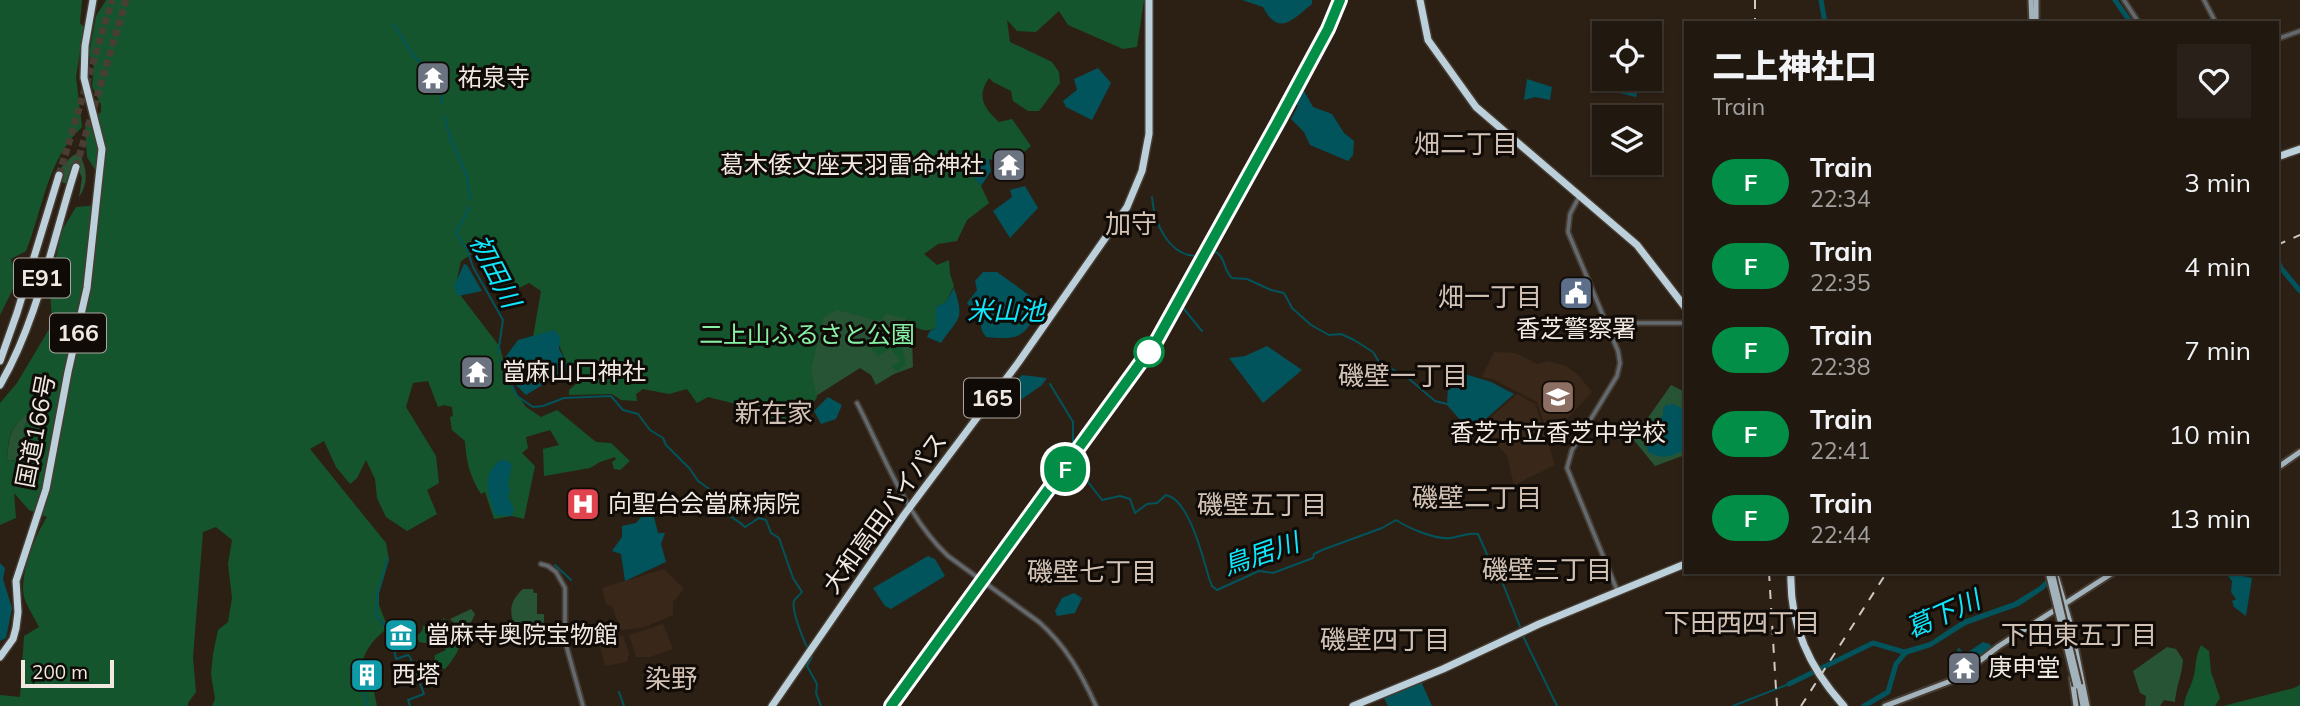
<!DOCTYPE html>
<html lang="en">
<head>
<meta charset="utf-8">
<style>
  :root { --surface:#211810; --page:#292119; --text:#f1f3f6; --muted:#a2a09f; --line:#3e3730 }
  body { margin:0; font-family:Mulish,"Noto Sans JP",sans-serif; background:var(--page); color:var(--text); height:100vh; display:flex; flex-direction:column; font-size:26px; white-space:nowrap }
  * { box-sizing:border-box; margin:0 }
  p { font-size:23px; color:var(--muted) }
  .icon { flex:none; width:38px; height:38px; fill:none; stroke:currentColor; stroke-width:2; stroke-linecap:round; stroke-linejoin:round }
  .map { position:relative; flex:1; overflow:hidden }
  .side { position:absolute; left:1684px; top:21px; width:595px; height:553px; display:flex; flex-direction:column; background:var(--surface); border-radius:0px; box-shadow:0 2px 5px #0004,0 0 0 2px var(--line) }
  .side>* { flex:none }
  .badge { padding:0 14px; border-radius:23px; font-size:24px; line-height:46px }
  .fabs { position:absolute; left:1592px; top:21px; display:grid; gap:14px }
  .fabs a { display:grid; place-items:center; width:70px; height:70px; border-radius:0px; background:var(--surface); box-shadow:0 2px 5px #0004,0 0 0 2px var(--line); font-size:35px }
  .scale { position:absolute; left:21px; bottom:18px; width:93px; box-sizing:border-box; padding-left:7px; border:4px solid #f0e8e1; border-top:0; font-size:19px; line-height:24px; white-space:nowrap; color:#f0e8e1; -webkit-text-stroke:5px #100b07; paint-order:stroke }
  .map>.badge { position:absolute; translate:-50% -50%; box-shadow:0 0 0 4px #fff }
  .round { display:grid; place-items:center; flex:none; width:74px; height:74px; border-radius:0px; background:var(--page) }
  .summary { display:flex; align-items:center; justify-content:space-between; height:119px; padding:0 28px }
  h1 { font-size:33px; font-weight:800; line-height:52px }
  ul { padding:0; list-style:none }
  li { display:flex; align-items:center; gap:21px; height:84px; padding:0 28px }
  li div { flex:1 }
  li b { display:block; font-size:26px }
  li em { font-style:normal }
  li .badge { min-width:77px; font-weight:700; text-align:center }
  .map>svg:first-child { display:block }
  .built { fill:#392819 }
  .green { fill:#265434 }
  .forest { fill:#15552d; fill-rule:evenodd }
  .water { fill:#02545c }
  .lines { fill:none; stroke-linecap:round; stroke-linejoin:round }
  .stream { stroke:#02545c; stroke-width:2 }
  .river { stroke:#02545c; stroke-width:5 }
  .highway-tunnel { stroke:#493e34; stroke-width:7; stroke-dasharray:7 3.5; stroke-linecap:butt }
  .minor-casing { stroke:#473c32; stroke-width:7 }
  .major-casing { stroke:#473c32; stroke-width:9 }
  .highway-casing { stroke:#473c32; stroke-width:10 }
  .minor { stroke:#636a6f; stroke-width:3.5 }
  .major { stroke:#a3b3bc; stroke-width:5 }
  .highway { stroke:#bcd0db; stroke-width:7 }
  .rail { stroke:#d1c8c1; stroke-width:2; stroke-dasharray:9 9; stroke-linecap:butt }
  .minor-bridge-casing { stroke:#473c32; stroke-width:7; stroke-linecap:butt }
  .major-bridge-casing { stroke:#473c32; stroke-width:9; stroke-linecap:butt }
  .minor-bridge { stroke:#636a6f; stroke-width:3.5 }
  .major-bridge { stroke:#a3b3bc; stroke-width:5 }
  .line-casing { stroke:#fff; stroke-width:16 }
  .line { stroke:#028e46; stroke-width:10 }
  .stop-dot { fill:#fff; stroke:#028e46; stroke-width:3.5 }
  .labels { text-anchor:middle; stroke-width:6; stroke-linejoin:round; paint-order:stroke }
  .shield { fill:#100b07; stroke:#ada6a0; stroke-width:2 }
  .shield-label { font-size:23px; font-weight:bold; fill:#f0e8e1 }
  .poi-label { font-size:24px; fill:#f0e8e1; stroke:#100b07; text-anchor:start }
  .park-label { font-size:24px; fill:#87f1a6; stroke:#100b07 }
  .street-label { font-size:24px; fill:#f0e8e1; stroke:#100b07 }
  .neighbourhood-label { font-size:26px; fill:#d2c2b5; stroke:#100b07 }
  .water-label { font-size:26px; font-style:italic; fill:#0ee8fe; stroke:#100b07 }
</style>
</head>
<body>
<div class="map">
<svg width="2300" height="706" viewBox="0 0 2300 706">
  <rect width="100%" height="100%" fill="#2c2015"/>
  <g class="built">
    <path d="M1494,352L1515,353L1537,364L1548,361L1566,366L1579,376L1592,392L1549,438L1537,402L1493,379L1482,377Z"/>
    <path d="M1517,394L1535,404L1555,465L1514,485L1507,456L1497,444L1483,440L1473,433Z"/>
    <path d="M664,569L684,589L673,602V615L645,627L621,630L612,606L606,604L602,588Z"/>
    <path d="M663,624L673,649L650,657H636L629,635Z"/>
    <path d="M613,635L623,636L629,653L627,662L605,666L598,639Z"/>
  </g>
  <g class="green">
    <path d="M79,153C87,168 89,183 79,197L82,178L78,168L68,184L61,182L63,173L56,171C65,167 69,155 79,153Z"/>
    <path d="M806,275L907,318L900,330L912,339L913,367L894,374L876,385L871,375L860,368L808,401Z"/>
    <path d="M1671,385L1685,392V455L1655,466L1633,439Z"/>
    <path d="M26,414L29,416L23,431L29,446L17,460L8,461C7,442 10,427 26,414Z"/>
    <path d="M523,589H533L534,593H537V614H544V628L538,630L540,643L525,648C518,628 499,610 523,589Z"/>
    <path d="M471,609L475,614L465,635L450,619Z"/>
    <path d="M2167,647L2176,649L2183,660C2182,675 2176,687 2175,702L2164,700L2160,706H2145L2146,696L2140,693L2133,671Z"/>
  </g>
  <g class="forest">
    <path d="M0,0H82L80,23L84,27L76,77L82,127C47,159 43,209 26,251L11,259L17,281L0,315Z"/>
    <path d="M106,0H1144L1137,47L1123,49L1068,25L1059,11L1036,32L1017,31L1007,20L1010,42L1052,62L1059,72L1060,83L1039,111H1028L1013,101L1011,91L993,82L989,78C976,97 984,108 999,122L1012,119L1031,146L1008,166L989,159L967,166L981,186L989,203L967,220L957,241L938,244L924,254L937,265L949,260L950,274L954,286L946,302L936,307V328C924,334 912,327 905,318L886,314L880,321L836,310L823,318L811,370L817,397L811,407L786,419L760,417L732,403L708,397L697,403L687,389L669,394L643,389L636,394L637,401L621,400L612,394L569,395V390L576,384C569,365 559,349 554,330L533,337L541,291L529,283L509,293L472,254L461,261L457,279L461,296L500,347L506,372L515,391L526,407L541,417L557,410L596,442L611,443L630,461L620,470L614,469L612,462L616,459L615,457L600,462L590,468L544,476L543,449L559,445L550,430L526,437L528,448L522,453L535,466L524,519L512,516L494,519L485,492L481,494C470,477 466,461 465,441L452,430L450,417L453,416L452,407L444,405L438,407L428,381L413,383L406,407L436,456L439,483L427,490L437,514L407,531L386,517L377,498L375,479L366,460L357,478L350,484L336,467L324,441L310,449L386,543L389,560L379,594V605L388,628C371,640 364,653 359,672L364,684L372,682L377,706H212L215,699L211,674L213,654L218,630L228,622L232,598L228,564L232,540L216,527L203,532L193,657L196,692L188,703V706H0V695L20,697L24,636L39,627C35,618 27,607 24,597C19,576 35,535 47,517L29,510L14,493L16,518L0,525V403L17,383L52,324L50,288L61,232L76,207L99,205L102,181L87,157L85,124L101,112V105L92,86L94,68L89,54L96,16ZM27,414L29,417L23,431L29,446L17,460L8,461C7,442 9,427 27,414Z"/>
    <path d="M901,341L906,365L898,371L891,367L900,361L890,348L878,357L871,348Z"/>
    <path d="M444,618C448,622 458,630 460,636C464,645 451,663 445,669L436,667L434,663L435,655L446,650L443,641L431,644L419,642L417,636L422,631L423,626L440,623Z"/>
    <path d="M2201,645L2209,651L2211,672L2220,698L2215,706H2184C2185,695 2190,689 2193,679C2197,666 2194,659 2201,645Z"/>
    <path d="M2300,685V706H2223L2294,688Z"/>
  </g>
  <g class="water">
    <path d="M1242,0H1312V4C1292,20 1279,37 1263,7Z"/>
    <path d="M1098,68L1111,83L1092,120L1066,107L1063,101L1077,90L1074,79Z"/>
    <path d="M1605,78L1638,79L1640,84L1636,97L1611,91L1599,83Z"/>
    <path d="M1527,79L1552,87L1550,100L1535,97L1524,100Z"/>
    <path d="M1304,91L1313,107L1332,114L1344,133L1354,141L1353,155L1348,161L1310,145L1304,132L1291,119L1298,106L1294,100Z"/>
    <path d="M989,159L991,171L981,186L966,166L972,160Z"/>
    <path d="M1025,186L1038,208L1010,238L993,211L1012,197L1010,190Z"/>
    <path d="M464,264L467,265L482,291L458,296L454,286Z"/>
    <path d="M983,272H997L1043,305C1023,335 1024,341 986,337L982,331L980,320L967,303L977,290L975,281Z"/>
    <path d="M954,288C965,321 959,316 941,343L927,337L930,331L936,328V307L946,302Z"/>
    <path d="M554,330L560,336L559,349L570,368L526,395L516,385L504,359L518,340Z"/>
    <path d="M1267,346L1302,370L1263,403L1229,358L1245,356Z"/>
    <path d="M1465,374L1491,382L1514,394L1471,432L1447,405L1448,386L1454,388Z"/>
    <path d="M1022,375L1047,378L1042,385L1015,404L1013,402L1016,381Z"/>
    <path d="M828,397L842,405L836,419L821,424L814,411Z"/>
    <path d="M1672,403L1685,410V449C1673,457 1661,460 1648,452L1646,444C1654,436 1655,424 1663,415V409L1666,404L1669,406Z"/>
    <path d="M503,459L512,464L508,484L510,491L508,497L514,509L512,516L495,515C488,494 480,472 503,459Z"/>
    <path d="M648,509L653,513L658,533H665L661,544L666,562L625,581L621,554L612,551L622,537V526L636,523Z"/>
    <path d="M928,556L935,559L945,576L891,609L885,606L873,588Z"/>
    <path d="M0,563L5,568L3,579L12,608L6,638L0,641Z"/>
    <path d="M2053,572H2062L2043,590L2019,606L1966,625L1931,647L1903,656L1900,653L1902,650L1930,642L1963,620L2014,602L2040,586Z"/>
    <path d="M2225,572L2252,578L2246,616L2234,607L2232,601L2236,599L2231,592L2232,581Z"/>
    <path d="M1074,593L1082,598L1075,613L1057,616L1055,611L1062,598Z"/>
    <path d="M1983,642L1990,644L1992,648L1969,665L1965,662L1958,666L1956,659L1958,647L1965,654Z"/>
    <path d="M1420,679L1432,706H1388L1383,696Z"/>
  </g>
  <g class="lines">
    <g class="stream">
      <path d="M394,25L413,55L437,81"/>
      <path d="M439,85L442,103"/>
      <path d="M444,116L451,140L467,176L470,199"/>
      <path d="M1152,197C1154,223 1169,258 1200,256C1205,256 1211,253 1216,252C1226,258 1223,270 1232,278L1247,279L1271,290L1284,293L1292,308L1311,325L1329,335L1341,334L1354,340L1373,352L1379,362L1408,378L1435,401L1447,404"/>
      <path d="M469,207C467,217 459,223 456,234L467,249L473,267L503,320L498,353"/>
      <path d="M1184,309L1202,331"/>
      <path d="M500,360L517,396L533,407L543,406L564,398L611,396L623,410L638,414L650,430L663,438L666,445L690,469L698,481L719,496C722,519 732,514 745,527L759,518L766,520L771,533L779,538L793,578L802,592C800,595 796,597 794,601C791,609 803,639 807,647"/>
      <path d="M1050,384L1073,422V449L1088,482L1102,500L1120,496L1130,499L1135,513L1147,504L1157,503L1166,495C1189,499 1203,558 1209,578L1212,586L1217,590L1259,571L1273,573L1313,558L1314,554L1322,550L1382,528L1396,520C1408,528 1436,540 1450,538C1460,537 1468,532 1478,534L1490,561L1501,579L1521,629"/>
      <path d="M555,565L571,580"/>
      <path d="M388,629L376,616L377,595L388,558"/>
      <path d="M389,632L390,637"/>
      <path d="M1522,634L1557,706"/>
      <path d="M392,638L396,659L408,655L410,657L424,694L408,700L410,706"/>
      <path d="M812,657L807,666L817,684L816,693L821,706"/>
      <path d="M361,686L368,706"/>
      <path d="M619,692L624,706"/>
      <path d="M1733,706L1789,684"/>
    </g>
    <g class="river">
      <path d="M1821,0L1825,23"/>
      <path d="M2115,0L2131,23"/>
      <path d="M2277,259L2281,268L2300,291"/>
      <path d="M1789,684L1873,643L1904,652"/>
      <path d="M1864,706L1888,692L1896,664L1906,652"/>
    </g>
    <g class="highway-tunnel">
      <path d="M76,167L126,0"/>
      <path d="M59,175L112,0"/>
    </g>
    <g class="minor-casing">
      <g id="minor">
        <path d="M2124,0L2139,23"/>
        <path d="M2204,0L2216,23"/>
        <path d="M2277,39L2300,31"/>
        <path d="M1579,197L1570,214L1568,232L1618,351L1620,363L1617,376L1572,450L1567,468L1617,590"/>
        <path d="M1608,323H1685"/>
        <path d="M857,403C883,453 906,517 948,556"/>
        <path d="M541,564L548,566L556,572L565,588V641L583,706"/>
        <path d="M1039,622C1066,646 1081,673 1096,706"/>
      </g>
    </g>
    <g class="major-casing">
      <g id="major">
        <path d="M2031,0L2032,23"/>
        <path d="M2036,0V23"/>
        <path d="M2277,468L2300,452"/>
        <path d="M2055,572L2071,626L2087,706"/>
        <path d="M2072,678L2076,706"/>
        <path d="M2079,685L2083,706"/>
        <path d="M1885,706L1956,679L1999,646L2114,572"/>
      </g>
    </g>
    <g class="highway-casing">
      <g id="highway">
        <path d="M1420,0L1428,40L1476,107L1637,245L1685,307"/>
        <path d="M2277,157L2300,149"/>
        <path d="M0,361L17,313L59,175"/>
        <path d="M0,385C38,320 53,238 76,167"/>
        <path d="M1791,572C1789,624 1810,669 1844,706"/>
        <path d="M0,657L13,639L16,628L18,612L16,581L46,489L68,372L87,288L102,149L84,78L85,46L93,0"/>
        <path d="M772,706L904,515L1018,363L1127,207L1142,171L1149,134V0"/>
        <path d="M1353,706L1443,669L1539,624L1685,564"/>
      </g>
    </g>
    <use href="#minor" class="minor"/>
    <use href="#major" class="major"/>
    <use href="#highway" class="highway"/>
    <g class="rail">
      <path d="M1755,0V23"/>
      <path d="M2277,245L2300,235"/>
      <path d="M1769,572L1777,706"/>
      <path d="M891,706L1149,354L1196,273L1328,29L1340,0"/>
      <path d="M1801,706L1887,572"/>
    </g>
    <g class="minor-bridge-casing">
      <path id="minor-bridge" d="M948,556L1039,622"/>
    </g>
    <g class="major-bridge-casing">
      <g id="major-bridge">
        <path d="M2048,572L2076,686"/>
        <path d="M2052,572L2079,685"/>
      </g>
    </g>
    <use href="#minor-bridge" class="minor-bridge"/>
    <use href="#major-bridge" class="major-bridge"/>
  </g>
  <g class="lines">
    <g class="line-casing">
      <path id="line" d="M891,706L1157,340L1279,120L1328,29L1340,0"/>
    </g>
    <use href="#line" class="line"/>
  </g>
  <defs>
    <g id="temple-square" transform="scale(1.75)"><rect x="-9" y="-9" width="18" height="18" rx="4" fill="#6b7280" stroke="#100b07"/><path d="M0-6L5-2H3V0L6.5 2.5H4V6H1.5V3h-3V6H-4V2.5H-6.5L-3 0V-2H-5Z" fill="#fff"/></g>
    <g id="civic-square" transform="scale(1.75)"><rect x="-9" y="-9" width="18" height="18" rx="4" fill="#5c6f8a" stroke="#100b07"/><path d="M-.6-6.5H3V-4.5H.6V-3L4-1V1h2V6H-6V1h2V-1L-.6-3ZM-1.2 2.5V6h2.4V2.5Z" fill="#fff"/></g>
    <g id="school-square" transform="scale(1.75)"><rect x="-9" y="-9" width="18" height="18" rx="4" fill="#8d6e63" stroke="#100b07"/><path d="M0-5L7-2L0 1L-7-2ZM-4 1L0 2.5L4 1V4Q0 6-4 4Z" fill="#fff"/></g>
    <g id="hospital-square" transform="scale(1.75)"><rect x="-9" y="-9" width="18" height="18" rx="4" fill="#e0444e" stroke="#100b07"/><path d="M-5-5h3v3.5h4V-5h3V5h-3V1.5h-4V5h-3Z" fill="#fff"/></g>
    <g id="museum-square" transform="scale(1.75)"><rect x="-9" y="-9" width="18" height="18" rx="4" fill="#0f9aa8" stroke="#100b07"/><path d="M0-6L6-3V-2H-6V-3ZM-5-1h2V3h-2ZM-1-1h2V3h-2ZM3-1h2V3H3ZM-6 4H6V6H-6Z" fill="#fff"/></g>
    <g id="building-square" transform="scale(1.75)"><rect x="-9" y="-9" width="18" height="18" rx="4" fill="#0f9aa8" stroke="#100b07"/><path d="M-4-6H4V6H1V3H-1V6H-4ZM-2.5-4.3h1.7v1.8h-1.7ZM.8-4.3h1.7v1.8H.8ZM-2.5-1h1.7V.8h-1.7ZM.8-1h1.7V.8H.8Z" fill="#fff"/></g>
  </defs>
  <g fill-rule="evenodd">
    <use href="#temple-square" x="433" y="78"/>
    <use href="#temple-square" x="1009" y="165"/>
    <use href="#civic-square" x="1576" y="293"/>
    <use href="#temple-square" x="477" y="372"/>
    <use href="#school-square" x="1558" y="397"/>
    <use href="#hospital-square" x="583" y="504"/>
    <use href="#museum-square" x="401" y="635"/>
    <use href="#temple-square" x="1964" y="668"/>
    <use href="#building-square" x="367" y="675"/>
  </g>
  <circle class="stop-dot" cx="1149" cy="352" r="14"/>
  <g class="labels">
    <g class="shield">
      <rect x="14" y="258.5" width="56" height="39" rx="5"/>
      <rect x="50" y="313.5" width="56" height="39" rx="5"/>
      <rect x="964" y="378.5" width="56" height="39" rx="5"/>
    </g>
    <g class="shield-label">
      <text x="42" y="286">E91</text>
      <text x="78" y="341">166</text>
      <text x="992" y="406">165</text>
    </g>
    <g class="poi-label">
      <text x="458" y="86">祐泉寺</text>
      <text x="984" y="173" text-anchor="end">葛木倭文座天羽雷命神社</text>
      <text x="1576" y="337" text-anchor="middle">香芝警察署</text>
      <text x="502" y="380">當麻山口神社</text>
      <text x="1558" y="441" text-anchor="middle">香芝市立香芝中学校</text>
      <text x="608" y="512">向聖台会當麻病院</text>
      <text x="426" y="643">當麻寺奥院宝物館</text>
      <text x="1988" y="676">庚申堂</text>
      <text x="392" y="683">西塔</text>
    </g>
    <g class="park-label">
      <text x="807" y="343">二上山ふるさと公園</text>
    </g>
    <g class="street-label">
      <text transform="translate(36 431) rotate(-79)" y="8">国道166号</text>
      <text transform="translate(885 513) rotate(-54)" y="8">大和高田バイパス</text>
    </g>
    <g class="neighbourhood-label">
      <text x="1466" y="153">畑二丁目</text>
      <text x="1131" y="233">加守</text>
      <text x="1490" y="306">畑一丁目</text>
      <text x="1403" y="385">磯壁一丁目</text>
      <text x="774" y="422">新在家</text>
      <text x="1477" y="507">磯壁二丁目</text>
      <text x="1262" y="514">磯壁五丁目</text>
      <text x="1547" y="579">磯壁三丁目</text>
      <text x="1092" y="581">磯壁七丁目</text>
      <text x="1742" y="632">下田西四丁目</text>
      <text x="2079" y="644">下田東五丁目</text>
      <text x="1385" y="649">磯壁四丁目</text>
      <text x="671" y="688">染野</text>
    </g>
    <g class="water-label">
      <text transform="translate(495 271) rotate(63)" y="9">初田川</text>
      <text x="1006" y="320">米山池</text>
      <text transform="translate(1261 554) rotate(-19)" y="9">鳥居川</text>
      <text transform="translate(1943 614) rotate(-24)" y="9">葛下川</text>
    </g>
  </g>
</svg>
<div class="fabs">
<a><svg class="icon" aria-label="locate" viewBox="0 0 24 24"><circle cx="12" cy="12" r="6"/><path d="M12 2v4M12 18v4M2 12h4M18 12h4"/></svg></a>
<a><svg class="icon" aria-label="layers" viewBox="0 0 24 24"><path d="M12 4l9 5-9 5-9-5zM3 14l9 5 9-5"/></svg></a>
</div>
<div class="scale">200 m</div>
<b class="badge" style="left:1065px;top:469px;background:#028e46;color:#fff">F</b>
<section class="side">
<div class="summary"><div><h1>二上神社口</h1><p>Train</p></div><a class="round"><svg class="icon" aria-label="heart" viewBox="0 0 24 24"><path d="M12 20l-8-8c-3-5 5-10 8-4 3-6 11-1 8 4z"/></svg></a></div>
<ul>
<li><span class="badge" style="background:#028e46;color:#fff">F</span><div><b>Train</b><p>22:34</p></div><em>3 min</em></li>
<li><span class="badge" style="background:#028e46;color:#fff">F</span><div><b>Train</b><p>22:35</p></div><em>4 min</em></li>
<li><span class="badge" style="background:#028e46;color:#fff">F</span><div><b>Train</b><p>22:38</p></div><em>7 min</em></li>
<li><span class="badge" style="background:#028e46;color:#fff">F</span><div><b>Train</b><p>22:41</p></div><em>10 min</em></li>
<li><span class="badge" style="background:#028e46;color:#fff">F</span><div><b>Train</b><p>22:44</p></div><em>13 min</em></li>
</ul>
</section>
</div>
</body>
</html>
